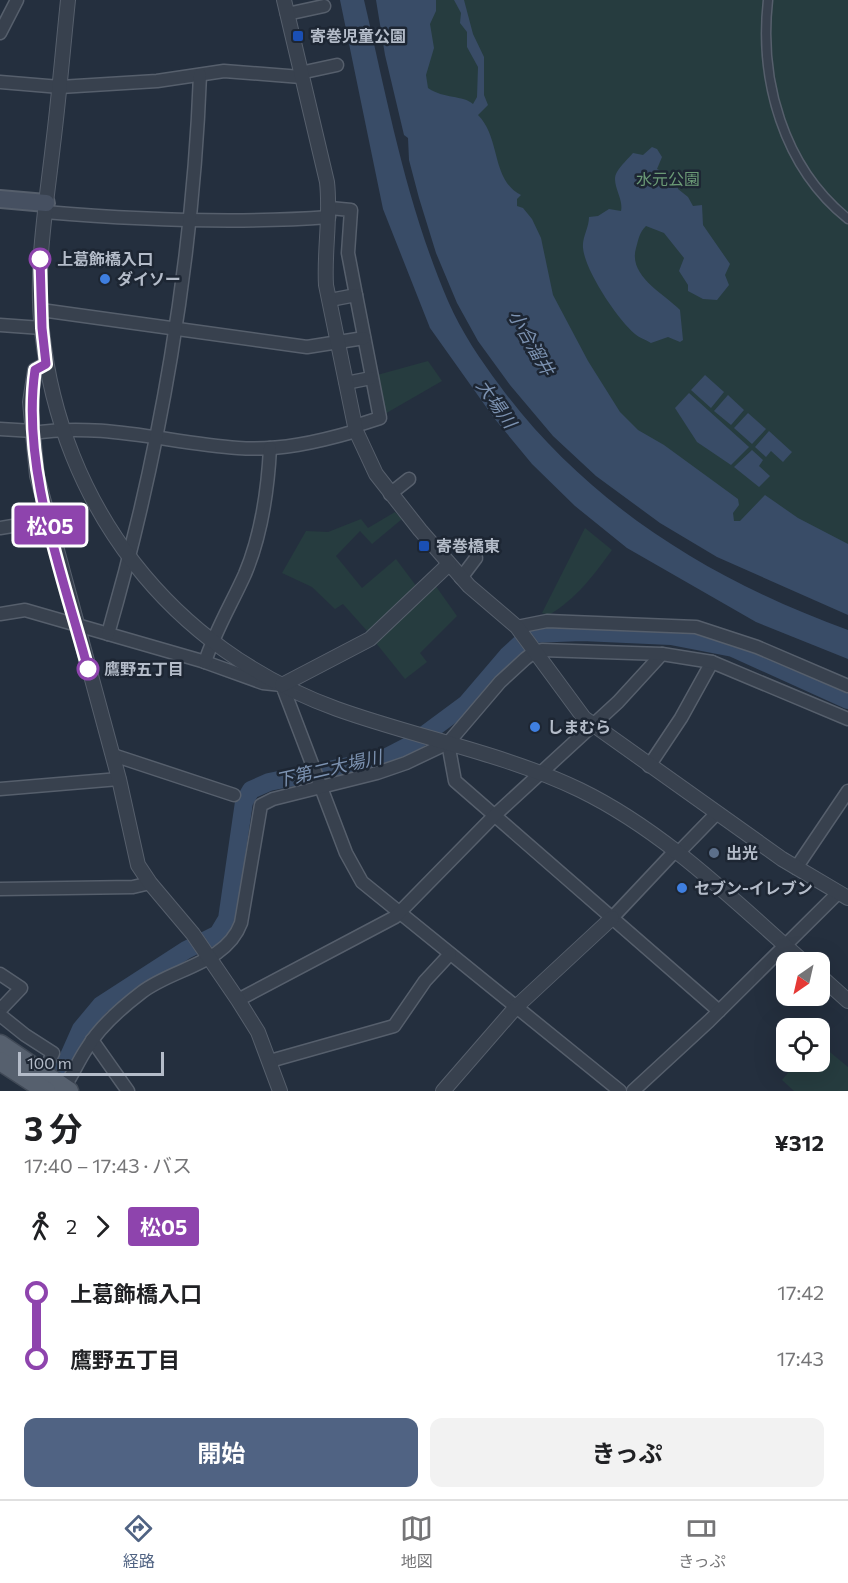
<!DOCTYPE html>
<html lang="ja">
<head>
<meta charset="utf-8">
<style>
  :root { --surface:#fff; --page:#f2f2f2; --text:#202124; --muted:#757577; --line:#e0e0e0; --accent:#506383 }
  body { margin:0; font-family:Commissioner,"Noto Sans JP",sans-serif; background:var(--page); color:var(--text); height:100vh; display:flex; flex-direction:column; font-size:22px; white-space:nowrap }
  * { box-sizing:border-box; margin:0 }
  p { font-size:20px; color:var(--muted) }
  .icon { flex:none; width:33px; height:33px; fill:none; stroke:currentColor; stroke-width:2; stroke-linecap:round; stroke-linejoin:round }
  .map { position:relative; height:1091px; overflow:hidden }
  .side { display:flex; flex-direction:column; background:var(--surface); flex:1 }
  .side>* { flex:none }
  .badge { padding:0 12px; border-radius:4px; font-size:21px; line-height:39px }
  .needle { width:39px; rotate:214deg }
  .fabs { position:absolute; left:776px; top:952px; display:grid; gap:12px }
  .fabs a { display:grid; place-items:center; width:54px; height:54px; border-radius:12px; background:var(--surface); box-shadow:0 6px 24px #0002; font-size:30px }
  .scale { position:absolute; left:18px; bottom:15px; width:146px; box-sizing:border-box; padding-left:6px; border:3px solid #b4bcc9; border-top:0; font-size:16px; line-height:21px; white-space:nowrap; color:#b4bcc9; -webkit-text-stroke:4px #1d2633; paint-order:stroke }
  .map>.badge { position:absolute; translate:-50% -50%; box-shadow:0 0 0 3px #fff }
  .legs { display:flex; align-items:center; gap:9px; height:66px; padding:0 24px; font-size:20px }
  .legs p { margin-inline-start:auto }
  .head { display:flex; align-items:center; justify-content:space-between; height:102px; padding:0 24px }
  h1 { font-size:33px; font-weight:700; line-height:45px }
  .button { display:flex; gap:12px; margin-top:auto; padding:12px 24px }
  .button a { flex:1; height:69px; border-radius:12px; background:var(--accent); color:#fff; font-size:24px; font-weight:700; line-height:69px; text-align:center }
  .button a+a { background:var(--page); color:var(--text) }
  ul { padding:0 24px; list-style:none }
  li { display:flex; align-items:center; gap:21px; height:66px; font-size:22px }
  li i { display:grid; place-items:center; width:9px; height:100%; margin:0 8px; background:currentColor }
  li i::after { content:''; width:15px; height:15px; margin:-8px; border:4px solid; border-radius:50%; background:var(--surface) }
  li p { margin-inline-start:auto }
  li:first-child i { background:linear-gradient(#0000 50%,currentColor 0) }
  li:last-child i { background:linear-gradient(currentColor 50%,#0000 0) }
  .menu { display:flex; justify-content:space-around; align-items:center; height:84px; border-top:2px solid var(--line); background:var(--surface); font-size:16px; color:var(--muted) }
  .menu a { display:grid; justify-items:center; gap:3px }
  .menu .selected { color:var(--accent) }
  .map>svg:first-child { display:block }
  .green { fill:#263c3f }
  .water { fill:#394c67 }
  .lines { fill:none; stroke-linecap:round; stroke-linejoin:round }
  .river { stroke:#394c67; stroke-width:18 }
  .pedestrian-casing { stroke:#565f6c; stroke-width:11 }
  .minor-casing { stroke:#565f6c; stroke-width:15 }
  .tertiary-casing { stroke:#565f6c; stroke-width:16 }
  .secondary-casing { stroke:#565f6c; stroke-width:20 }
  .primary-casing { stroke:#414a57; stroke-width:21 }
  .pedestrian { stroke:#38414e; stroke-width:8 }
  .minor { stroke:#38414e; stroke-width:12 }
  .tertiary { stroke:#38414e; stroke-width:14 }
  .secondary { stroke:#465061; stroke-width:16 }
  .primary { stroke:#56606e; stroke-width:18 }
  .line-1-casing { stroke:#fff; stroke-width:14 }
  .line-1 { stroke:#8e44ad; stroke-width:9 }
  .transit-dot { fill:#1a4fb4; stroke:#1d2633; stroke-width:2 }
  .stop-1-dot { fill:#fff; stroke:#8e44ad; stroke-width:3 }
  .shop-dot { fill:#3f7fe0; stroke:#1d2633; stroke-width:2 }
  .service-dot { fill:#5c6f8a; stroke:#1d2633; stroke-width:2 }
  .labels { text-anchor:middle; stroke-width:5; stroke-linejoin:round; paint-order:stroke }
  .poi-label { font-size:16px; font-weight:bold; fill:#b4bcc9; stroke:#1d2633; text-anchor:start }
  .park-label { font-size:16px; fill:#6b9a76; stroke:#1d2633 }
  .stop-label { font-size:16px; font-weight:bold; fill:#b4bcc9; stroke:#1d2633; text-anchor:start }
  .water-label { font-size:18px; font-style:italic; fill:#7c92b1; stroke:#1d2633 }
</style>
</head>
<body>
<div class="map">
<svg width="848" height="1091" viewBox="0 0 848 1091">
  <rect width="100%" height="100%" fill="#242f3e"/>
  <g class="green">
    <path d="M420,0H848V570L756,541L621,438L427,94Z"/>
    <path d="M428,361L442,381L383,415L377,375Z"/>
    <path d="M395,512L402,519L372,544L360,531L336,556L362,588L396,559L417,587L368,632L343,604L335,609L312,587L282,573L306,531L328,532L361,519L368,528Z"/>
    <path d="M585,528L612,550C593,576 577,598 549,615L542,613Z"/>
    <path d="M435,585L457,616L420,653L427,662L405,679L376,643Z"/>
    <path d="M819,1043L848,1067V1091H794L782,1080L797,1062H819Z"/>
  </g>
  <g class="water">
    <path d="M340,0H364C388,103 406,203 448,301C462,333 480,359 500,386C587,504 712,581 848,630V659L756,622L627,548L575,506L532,464L494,418L430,328L383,209Z"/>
    <path d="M376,0H436V11L430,24L434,48L426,75L428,88C444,99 463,95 473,104L477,97L478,67L467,47V32L460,23L461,13L454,0H464L473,34L484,57V95L488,105L478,115C501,138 491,180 521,195L517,199V206L523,208L532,219L541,238L553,295L588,361L620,412L638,430L664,445L738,499L739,505L733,513L734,521H740L765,495L798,518L848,544V615L717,557L660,523L596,476L553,436L510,385L478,341L457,303L436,253L419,198L409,160L408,138L404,135L385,55Z"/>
    <path d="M652,147L657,149L662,157L657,169L677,179L678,189L688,197L693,206L702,205L703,225L730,264L725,275L729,285L717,300L703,299L688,291V285L679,271L684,258L664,233L646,226C639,233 639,238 636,248C628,276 663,293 680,310L683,340L680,342L668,337L651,343C645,339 639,338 635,334C618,320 585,271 583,248C582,237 589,228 589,217L598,216L609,209L621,211C624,198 610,183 617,172C621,165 628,159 633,153L643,155Z"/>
    <path d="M705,375L724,392L711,408L691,390Z"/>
    <path d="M689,393L749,447L731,465L697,442L675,408Z"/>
    <path d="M728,395L744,410L731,425L714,411Z"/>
    <path d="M748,413L766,429L752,444L734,428Z"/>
    <path d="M769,431L792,452L783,462L771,451L766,457L755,447Z"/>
    <path d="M752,450L763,460L759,466L770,476L759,487L734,467Z"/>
  </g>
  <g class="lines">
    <path class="river" d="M43,1091L65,1065L81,1029L101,1005L186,950L218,934L227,919L244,802L251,790L269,782L383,759L412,744L466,704L507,656L531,634L582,632L671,636L733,648L848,700"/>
    <g class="pedestrian-casing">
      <path id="pedestrian" d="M768,0C759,80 783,167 848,219"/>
    </g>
    <g class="minor-casing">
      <g id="minor">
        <path d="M287,14L324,6"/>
        <path d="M0,33L17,0"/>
        <path d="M300,73L337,65"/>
        <path d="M0,82L60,87L157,81L224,71L301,77"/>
        <path d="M330,208L351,210L348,253L356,295"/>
        <path d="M45,212C140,220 235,224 329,217"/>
        <path d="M330,300L356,295L380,418L355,426"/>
        <path d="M41,310L307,347L364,338"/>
        <path d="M0,325L42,328"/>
        <path d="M346,383L371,378"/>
        <path d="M0,429L33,431"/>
        <path d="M33,433C103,422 168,443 238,448C279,451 318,442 356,431"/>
        <path d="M390,494L409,479"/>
        <path d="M0,528L48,520"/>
        <path d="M461,578L476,558"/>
        <path d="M0,614L25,610L202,661L263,683L282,685L346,853L362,882L620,1091"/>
        <path d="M517,627L547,621L696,627L757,647L848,686"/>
        <path d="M108,634C160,454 193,262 200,75"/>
        <path d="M205,662C215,631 232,603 245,574C261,536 268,488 270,448"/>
        <path d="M448,743L455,781L719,1011"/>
        <path d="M113,755L234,795"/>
        <path d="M649,766L681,718L712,662"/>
        <path d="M0,789L119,779"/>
        <path d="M679,852L717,813"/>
        <path d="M796,868L848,791"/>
        <path d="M0,889L133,887L150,883"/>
        <path d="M612,918L676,850"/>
        <path d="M0,974L21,988L0,1010"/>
        <path d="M238,1000L395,917L495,815L618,702L662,654"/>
        <path d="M0,1015L25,1035L53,1053L43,1074"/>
        <path d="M92,1040L128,1091"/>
        <path d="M270,1061L394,1026L425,981L450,954"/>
        <path d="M64,1087C73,1075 78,1061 87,1048C100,1026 121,1008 142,992C173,968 226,964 241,923L261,805L273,799L377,773L406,763L448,743L500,682L525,659L534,652L542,650L662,654L712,662L848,719"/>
        <path d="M633,1091L709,1021L838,893"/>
      </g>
    </g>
    <g class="tertiary-casing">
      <g id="tertiary">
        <path d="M68,0C63,48 59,97 53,145C46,207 35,269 42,331C61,507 171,649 337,709C418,738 503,753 580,790C666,832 734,901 805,963"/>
        <path d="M284,0L327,182C331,217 324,250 326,285L356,431L376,474L420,530L469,586L517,627L584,718L782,859L848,898"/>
        <path d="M46,364L35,370L30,402L37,476L119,779L138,865L150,883L193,934L238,1000L258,1032L280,1091"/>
        <path d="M282,685L370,639L449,564"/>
        <path d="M819,975L848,1001"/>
        <path d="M443,1091L516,1007L612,918"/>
      </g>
    </g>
    <g class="secondary-casing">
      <path id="secondary" d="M0,199L46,203"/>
    </g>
    <g class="primary-casing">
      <g id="primary">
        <path d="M0,1044L69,1091"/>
        <path d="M0,1061L46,1091"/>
      </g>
    </g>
    <use href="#pedestrian" class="pedestrian"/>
    <use href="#minor" class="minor"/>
    <use href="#tertiary" class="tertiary"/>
    <use href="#secondary" class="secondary"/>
    <use href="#primary" class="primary"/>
  </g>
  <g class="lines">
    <g class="line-1-casing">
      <path id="line-1" d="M40,259L42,328L46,364L35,370C21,467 63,575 88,669"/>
    </g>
    <use href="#line-1" class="line-1"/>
  </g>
  <g class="transit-dot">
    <rect x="292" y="30" width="12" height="12" rx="3"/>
    <rect x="418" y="540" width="12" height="12" rx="3"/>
  </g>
  <g class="stop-1-dot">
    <circle cx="40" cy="259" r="10"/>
    <circle cx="88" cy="669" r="10"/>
  </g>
  <g class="shop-dot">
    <circle cx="105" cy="279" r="6"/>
    <circle cx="535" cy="727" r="6"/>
    <circle cx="682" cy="888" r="6"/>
  </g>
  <circle class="service-dot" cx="714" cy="853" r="6"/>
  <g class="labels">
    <g class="poi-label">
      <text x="310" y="42">寄巻児童公園</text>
      <text x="117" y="285">ダイソー</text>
      <text x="436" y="552">寄巻橋東</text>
      <text x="547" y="733">しまむら</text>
      <text x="726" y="859">出光</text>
      <text x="694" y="894">セブン-イレブン</text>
    </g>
    <g class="park-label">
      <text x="668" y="185">水元公園</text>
    </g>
    <g class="stop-label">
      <text x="57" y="265">上葛飾橋入口</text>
      <text x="104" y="675">鷹野五丁目</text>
    </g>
    <g class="water-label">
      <text transform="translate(531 343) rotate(60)" y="6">小合溜井</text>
      <text transform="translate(496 404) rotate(55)" y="6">大場川</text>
      <text transform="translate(329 769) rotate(-13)" y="6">下第二大場川</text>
    </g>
  </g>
</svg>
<div class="fabs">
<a><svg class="needle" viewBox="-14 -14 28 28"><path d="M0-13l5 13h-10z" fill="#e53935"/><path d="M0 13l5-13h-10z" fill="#757577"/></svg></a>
<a><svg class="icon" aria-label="locate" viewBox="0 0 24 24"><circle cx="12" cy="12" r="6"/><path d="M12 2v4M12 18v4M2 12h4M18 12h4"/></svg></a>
</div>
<div class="scale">100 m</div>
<b class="badge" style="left:50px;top:525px;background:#8e44ad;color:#fff">松05</b>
</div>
<section class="side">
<div class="head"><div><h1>3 分</h1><p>17:40 – 17:43 · バス</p></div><b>¥312</b></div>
<div class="legs"><svg class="icon" aria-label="walk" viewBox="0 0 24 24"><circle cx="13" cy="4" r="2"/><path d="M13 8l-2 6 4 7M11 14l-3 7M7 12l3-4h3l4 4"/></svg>2<svg class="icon" aria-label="forward" viewBox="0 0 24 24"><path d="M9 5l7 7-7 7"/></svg><b class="badge" style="background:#8e44ad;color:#fff">松05</b></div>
<ul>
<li><i style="color:#8e44ad"></i><b>上葛飾橋入口</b><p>17:42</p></li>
<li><i style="color:#8e44ad"></i><b>鷹野五丁目</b><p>17:43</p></li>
</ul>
<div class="button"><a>開始</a><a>きっぷ</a></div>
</section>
<nav class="menu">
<a class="selected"><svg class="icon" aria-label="directions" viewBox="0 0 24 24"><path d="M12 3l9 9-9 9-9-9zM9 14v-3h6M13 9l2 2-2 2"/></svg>経路</a>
<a><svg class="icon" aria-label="map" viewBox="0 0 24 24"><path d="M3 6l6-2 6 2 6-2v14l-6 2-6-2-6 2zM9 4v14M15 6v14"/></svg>地図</a>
<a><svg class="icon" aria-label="tickets" viewBox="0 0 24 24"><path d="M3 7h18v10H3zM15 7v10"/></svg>きっぷ</a>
</nav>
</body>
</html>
